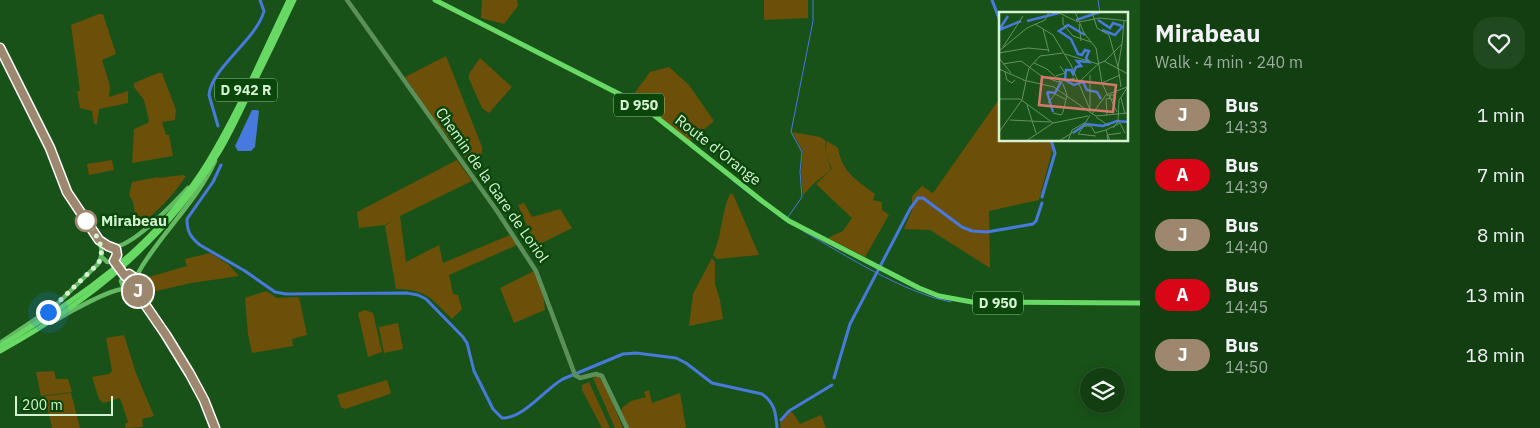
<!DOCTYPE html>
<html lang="en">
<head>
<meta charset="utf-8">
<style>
  :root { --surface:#133e12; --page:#204920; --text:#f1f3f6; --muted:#9dae9f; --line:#325732 }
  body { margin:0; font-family:"IBM Plex Sans",sans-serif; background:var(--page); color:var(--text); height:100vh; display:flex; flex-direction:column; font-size:19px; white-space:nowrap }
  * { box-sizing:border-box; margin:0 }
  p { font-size:16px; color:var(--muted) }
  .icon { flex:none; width:28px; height:28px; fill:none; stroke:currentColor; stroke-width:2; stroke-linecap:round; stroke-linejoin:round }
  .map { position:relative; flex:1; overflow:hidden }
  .sheet { display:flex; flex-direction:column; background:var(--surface); width:400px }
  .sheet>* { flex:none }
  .badge { padding:0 10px; border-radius:16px; font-size:18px; line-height:32px }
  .tools { position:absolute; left:1080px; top:368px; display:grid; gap:10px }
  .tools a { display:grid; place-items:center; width:45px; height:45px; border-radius:50%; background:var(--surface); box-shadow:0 2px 12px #0003,0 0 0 1px var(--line); font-size:25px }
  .scale { position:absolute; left:15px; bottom:12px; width:98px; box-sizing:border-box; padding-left:5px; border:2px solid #d5f3d3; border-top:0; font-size:14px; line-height:18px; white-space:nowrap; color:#d5f3d3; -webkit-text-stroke:4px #0b470b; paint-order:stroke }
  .you { position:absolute; width:25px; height:25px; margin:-12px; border:4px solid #fff; border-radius:50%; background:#1a73e8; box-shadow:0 0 0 8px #1a73e833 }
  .map>.badge { position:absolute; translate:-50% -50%; box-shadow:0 0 0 2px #fff }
  .round { display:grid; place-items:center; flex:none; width:52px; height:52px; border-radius:20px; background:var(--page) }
  .headline { display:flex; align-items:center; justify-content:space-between; height:85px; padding:0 15px }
  h1 { font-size:24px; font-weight:700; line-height:38px }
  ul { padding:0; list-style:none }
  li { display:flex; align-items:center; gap:15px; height:60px; padding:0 15px }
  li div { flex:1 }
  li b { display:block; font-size:19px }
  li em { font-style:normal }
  li .badge { min-width:55px; font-weight:700; text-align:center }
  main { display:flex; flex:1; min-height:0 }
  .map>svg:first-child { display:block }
  .green { fill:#6c4f09 }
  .water { fill:#4879dd }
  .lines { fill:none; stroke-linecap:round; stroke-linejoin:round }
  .stream { stroke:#4879dd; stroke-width:1 }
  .canal { stroke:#4879dd; stroke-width:3 }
  .tertiary { stroke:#5c9059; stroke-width:4.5 }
  .secondary { stroke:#64ba60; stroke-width:4.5 }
  .primary { stroke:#68d964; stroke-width:5 }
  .secondary-bridge { stroke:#64ba60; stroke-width:4.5 }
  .line-casing { stroke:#fff; stroke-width:11 }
  .line { stroke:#9d876e; stroke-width:8 }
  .walk { stroke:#d5f3d3; stroke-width:5; stroke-dasharray:0 9 }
  .stop-dot { fill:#fff; stroke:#9d876e; stroke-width:2.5 }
  .labels { text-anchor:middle; stroke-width:5; stroke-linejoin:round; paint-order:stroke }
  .shield { fill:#0b470b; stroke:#98bf97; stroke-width:1 }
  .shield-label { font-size:14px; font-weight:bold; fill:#d5f3d3 }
  .street-label { font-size:15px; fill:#d5f3d3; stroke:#0b470b }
  .stop-label { font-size:15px; font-weight:bold; fill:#d5f3d3; stroke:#0b470b; text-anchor:start }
  .inset-river { fill:none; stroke:#4879dd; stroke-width:2.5 }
  .inset-road { fill:none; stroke:#649263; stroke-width:1 }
  .view { fill:#d6796c; fill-opacity:0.15; stroke:#d6796c; stroke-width:2.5 }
  .inset-edge { fill:none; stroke:#d5f3d3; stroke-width:2.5 }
</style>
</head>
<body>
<main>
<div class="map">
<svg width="1140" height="428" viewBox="0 0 1140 428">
  <rect width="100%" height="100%" fill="#195218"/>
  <g class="green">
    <path d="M482,0H517L518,6L504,24L481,18Z"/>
    <path d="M764,0H808V18L764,20Z"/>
    <path d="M99,14H103L116,54L102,60L110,86L109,97L128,91V103L99,109L97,124H94L92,111L80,108L77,91H80L71,25Z"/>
    <path d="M446,56L482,147V156L476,163L471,164L434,120L405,77Z"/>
    <path d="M480,58L512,87L489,113L482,108L469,79V74Z"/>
    <path d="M669,67L689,85L714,121L690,141L647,106L631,98L650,72Z"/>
    <path d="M158,73H162L176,110L175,120L162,122L166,135H169L173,156L132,163L134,129L148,123L149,121L144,100L134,87V83Z"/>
    <path d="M1000,98V140H1050L1053,147L1039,200L989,211L990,268L930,230L904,229L912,210V196L922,186L933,193Z"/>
    <path d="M792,132L820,137L826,141C824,155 828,156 831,170L813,184L803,195L801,172L803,152Z"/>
    <path d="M827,141L838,148C842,172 856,180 875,194L873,200L882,202V210L889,215L865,257L828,238L843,231L852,218L816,184L832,169L825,152Z"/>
    <path d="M112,160L114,170L89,175L87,164Z"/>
    <path d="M457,160L472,181L400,216L406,262L439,245L443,263L510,235L517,245L449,275L453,294L458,295L462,309L452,319C432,299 427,289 396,289L385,226L393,220L385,225L359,228L357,212Z"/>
    <path d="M182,175L186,176C173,196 156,213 137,227L133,202L129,195L132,182L158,177L159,178Z"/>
    <path d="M730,194H733L759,255L717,259L713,255C722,236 721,213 730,194Z"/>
    <path d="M524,203L532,217L560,209L572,228L536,246L518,205Z"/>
    <path d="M210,253L228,264L239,276L191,283L152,292L149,277L187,266L185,259Z"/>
    <path d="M712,258L715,262V284L720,300L723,319L689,326L693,294Z"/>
    <path d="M534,271L543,290L545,310L514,323L500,288Z"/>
    <path d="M266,291L277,298L299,297L307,335L292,339L293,346L252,353L248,334L245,298Z"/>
    <path d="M365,310L373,313L382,352L368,357L358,313Z"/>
    <path d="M398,323L403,349L384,353L379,327Z"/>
    <path d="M124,335L136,373L154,416L142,419L143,427L126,428L125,424L128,422L120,398L103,403L99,399L92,377L109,374L112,371L106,338Z"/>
    <path d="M54,371L56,379H68L72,392L41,396L36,372Z"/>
    <path d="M598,376L603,381L623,428H615L593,378Z"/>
    <path d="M387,380L391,393L387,395L345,409L341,407L337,395Z"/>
    <path d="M589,382L610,428H602L582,390V385Z"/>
    <path d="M649,390L652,403L680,393L686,428H629L621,412L622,408L631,401L646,397L644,392Z"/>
    <path d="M71,393L80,428H52L45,396Z"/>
    <path d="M790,412L793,413L800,424L821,415L826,428H781L780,423Z"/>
  </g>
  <path class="water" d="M252,110H257L259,111L255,147L251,151H238L235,146Z"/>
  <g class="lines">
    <g class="stream">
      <path d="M1098,0L1100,14"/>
      <path d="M733,181L784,220"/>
      <path d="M788,217L802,197L800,172L802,152L791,132L813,21V0"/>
      <path d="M803,231C845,255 904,293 951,302"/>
    </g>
    <g class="canal">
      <path d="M992,0L1000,21"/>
      <path d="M218,126L209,95C211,68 257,39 264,11L260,0"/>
      <path d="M221,165L213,182L187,219C187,231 190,237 200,245L245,271L275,292L286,294L407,293L418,295L426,299L463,337L467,343L474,371L493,409L502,418C523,419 545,389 563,379L623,354L636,353L676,358L686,363L712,383L762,394C775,403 776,414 777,428"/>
      <path d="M1042,197L1055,153L1051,140"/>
      <path d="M834,378L850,324L910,209L918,198H923L962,227L972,231L987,232L1033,224L1036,221L1042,203"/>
      <path d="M781,420L789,411L832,385"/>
    </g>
    <path class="tertiary" d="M347,0L497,211L536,271L575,375L580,378L596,374L602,376L627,428"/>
    <g class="secondary">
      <path d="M0,48L50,148L67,192L99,239L108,246L116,249L117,255L114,261"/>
      <path d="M114,247C134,245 174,203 188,188"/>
      <path d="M102,257L107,262L114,261"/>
      <path d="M125,276L129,274L135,278L141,298"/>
      <path d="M136,280C138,270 145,262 151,253C171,224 201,193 215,161"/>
      <path d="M124,289L121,281L125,276"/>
      <path d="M56,320C69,312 112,288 125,289C144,291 190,371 199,389C205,402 210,415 215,428"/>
      <path d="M0,343L55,306L98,264C103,256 102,249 99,239"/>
    </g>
    <g class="primary">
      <path d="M435,0L633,101L650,112L762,201L789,221L919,288L939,296L972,302L1140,303"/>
      <path d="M0,346C16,337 30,327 45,318C111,276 166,230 208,162C239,111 263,54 289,0"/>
      <path d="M0,351C92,300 163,242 219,152C231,132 241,110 251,89C266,59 280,30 294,0"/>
    </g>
    <path class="secondary-bridge" d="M115,263L123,273"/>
  </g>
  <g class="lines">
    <g class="line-casing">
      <path id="line" d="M0,48L50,148L67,192L99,240L108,246L116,249L117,255L114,261L125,276L129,274L135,278L142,300L166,335L190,374L204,400L215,428"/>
    </g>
    <use href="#line" class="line"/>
    <path class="walk" d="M48,312L98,264C107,247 96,235 86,221"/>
  </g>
  <circle class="stop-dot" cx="86" cy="221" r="10"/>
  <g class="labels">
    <g class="shield">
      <rect x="215" y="78.5" width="62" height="23" rx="4"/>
      <rect x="614" y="93.5" width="50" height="23" rx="4"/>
      <rect x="973" y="291.5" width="50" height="23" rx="4"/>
    </g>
    <g class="shield-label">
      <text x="246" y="95">D 942 R</text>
      <text x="639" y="110">D 950</text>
      <text x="998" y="308">D 950</text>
    </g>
    <g class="street-label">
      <text transform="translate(718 150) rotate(38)" y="5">Route d'Orange</text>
      <text transform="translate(492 185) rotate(55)" y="5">Chemin de la Gare de Loriol</text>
    </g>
    <g class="stop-label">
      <text x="101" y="226">Mirabeau</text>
    </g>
  </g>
  <g transform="translate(999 12)">
    <rect width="129" height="129" fill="#195218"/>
    <path class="inset-river" d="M77,8L101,0M99,8L111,16L114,11L123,14M28,9L60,1M0,18L9,4M0,18L22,9M103,18L116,23L124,14M86,23L69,13L60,19L72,27L79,42L83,43L86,38L90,39L87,46L90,50L78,49L82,54L77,55L74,62L72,58H67L66,68L75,73L84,70L88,78L98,80L102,87M48,80L56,81L62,70M48,80L54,100M74,121L87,112L104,114L118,109L129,110"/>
    <path class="inset-road" d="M58,0L79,10M76,0L85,21L97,36L103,71L109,84M93,0L98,16L110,23L119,55M64,5V12L74,24L92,30M80,10L101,6L129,9M36,12L54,23L72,53L92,100M80,12L82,29M44,17L50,40M4,35L24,4M0,39L28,16L46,8L50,0M0,41L29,36L49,38M66,42L99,52L106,49L123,32L125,9M0,46L12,61M105,49L129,62M35,51L48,57L64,72L68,83L64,100L62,103L54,101M4,52L22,49L41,63L59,70L76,66M0,57L25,68M6,60L8,68L13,71L16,68M91,63V97M57,64L66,61L61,54M24,68L55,75L92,101M27,68L30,56L41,44L64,41M79,71L99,52M103,71L121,63M122,75L119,55L123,32M110,83L118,100M117,83H111V87H117M122,86L126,102M0,87H21L54,111M23,88L27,69M49,91L56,82L66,87M28,93L37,121M92,101L97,104L108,103M93,102L107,83L128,75M107,103L129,101M108,103L107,87L111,86M97,105L110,114M11,108L51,110M114,116L119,110L120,88L128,76M0,120L23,88M79,122L85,114H92L96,121L107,118M79,122L97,124M27,129L54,111L89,104M60,129L76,119M69,129L73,118L87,110L91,103M109,129L108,123L122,121M111,129L107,118L121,111L126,121"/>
    <path class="view" d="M43,65L117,73L114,100L40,93Z"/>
    <rect width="129" height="129" class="inset-edge"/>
  </g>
</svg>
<div class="tools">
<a><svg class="icon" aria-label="layers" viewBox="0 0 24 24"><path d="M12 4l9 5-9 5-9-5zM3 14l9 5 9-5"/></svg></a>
</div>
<div class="scale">200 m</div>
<div class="you" style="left:48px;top:312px"></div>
<b class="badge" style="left:138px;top:291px;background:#9d876e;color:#fff">J</b>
</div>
<section class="sheet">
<div class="headline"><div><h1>Mirabeau</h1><p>Walk · 4 min · 240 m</p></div><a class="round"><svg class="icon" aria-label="heart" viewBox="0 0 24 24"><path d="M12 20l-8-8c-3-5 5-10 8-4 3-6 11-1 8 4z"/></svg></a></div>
<ul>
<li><span class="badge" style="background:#9d876e;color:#fff">J</span><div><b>Bus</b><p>14:33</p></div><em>1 min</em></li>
<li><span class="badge" style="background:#d90618;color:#fff">A</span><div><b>Bus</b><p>14:39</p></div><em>7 min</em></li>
<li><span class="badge" style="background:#9d876e;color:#fff">J</span><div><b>Bus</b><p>14:40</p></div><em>8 min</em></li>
<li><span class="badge" style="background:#d90618;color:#fff">A</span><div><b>Bus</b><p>14:45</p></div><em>13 min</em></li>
<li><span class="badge" style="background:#9d876e;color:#fff">J</span><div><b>Bus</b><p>14:50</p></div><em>18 min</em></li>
</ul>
</section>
</main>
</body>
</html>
